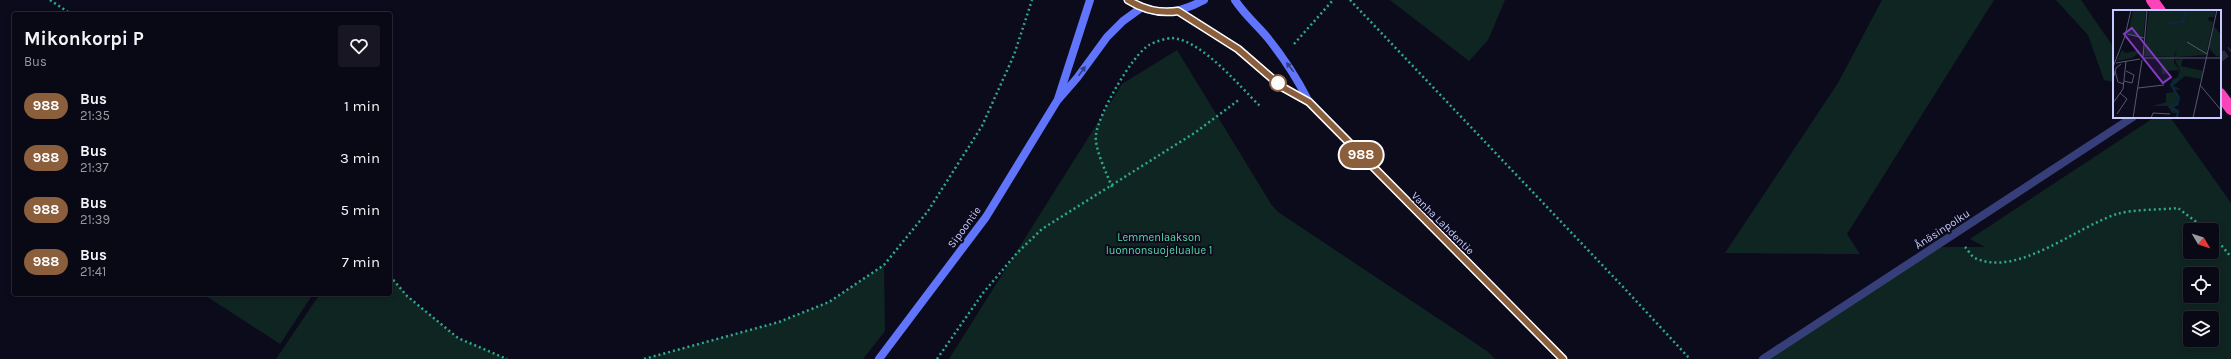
<!DOCTYPE html>
<html lang="en">
<head>
<meta charset="utf-8">
<style>
  :root { --surface:#090815; --page:#171622; --text:#f1f3f6; --muted:#999aa0; --line:#292934 }
  body { margin:0; font-family:Karla,sans-serif; background:var(--page); color:var(--text); height:100vh; display:flex; flex-direction:column; font-size:15px; white-space:nowrap }
  * { box-sizing:border-box; margin:0 }
  p { font-size:13px; color:var(--muted) }
  .icon { flex:none; width:22px; height:22px; fill:none; stroke:currentColor; stroke-width:2; stroke-linecap:round; stroke-linejoin:round }
  .map { position:relative; flex:1; overflow:hidden }
  .side { position:absolute; left:12px; top:12px; width:380px; height:284px; display:flex; flex-direction:column; background:var(--surface); border-radius:4px; box-shadow:0 2px 6px #0003,0 0 0 1px var(--line) }
  .side>* { flex:none }
  .badge { padding:0 8px; border-radius:13px; font-size:14px; line-height:26px }
  .needle { width:26px; rotate:129deg }
  .buttons { position:absolute; left:2183px; top:223px; display:grid; gap:8px }
  .buttons a { display:grid; place-items:center; width:36px; height:36px; border-radius:4px; background:var(--surface); box-shadow:0 2px 6px #0003,0 0 0 1px var(--line); font-size:20px }
  .map>.badge { position:absolute; translate:-50% -50%; box-shadow:0 0 0 2px #fff }
  .round { display:grid; place-items:center; flex:none; width:42px; height:42px; border-radius:4px; background:var(--page) }
  .head { display:flex; align-items:center; justify-content:space-between; height:68px; padding:0 12px }
  h1 { font-size:19px; font-weight:700; line-height:30px }
  ul { padding:0; list-style:none }
  li { display:flex; align-items:center; gap:12px; height:52px; padding:0 12px }
  li div { flex:1 }
  li b { display:block; font-size:15px }
  li em { font-style:normal }
  li .badge { min-width:44px; font-weight:700; text-align:center }
  .map>svg:first-child { display:block }
  .green { fill:#0f2521; fill-rule:evenodd }
  .lines { fill:none; stroke-linecap:round; stroke-linejoin:round }
  .street-tunnel { stroke:#28283e; stroke-width:8; stroke-dasharray:8 4; stroke-linecap:butt }
  .path { stroke:#2eab8f; stroke-width:2.5; stroke-dasharray:2 3; stroke-linecap:butt }
  .street { stroke:#373f7a; stroke-width:8 }
  .secondary { stroke:#6075fc; stroke-width:8 }
  .highway { stroke:#fc44ba; stroke-width:12 }
  .oneway { fill:#323b81 }
  .line-casing { stroke:#fff; stroke-width:9 }
  .line { stroke:#8b5e3c; stroke-width:6 }
  .stop-dot { fill:#fff; stroke:#8b5e3c; stroke-width:2 }
  .labels { text-anchor:middle; stroke-width:4; stroke-linejoin:round; paint-order:stroke }
  .street-label { font-size:11px; fill:#c7cafe; stroke:#0c0b1c }
  .park-label { font-size:11px; fill:#56dba4; stroke:#0c0b1c }
  .inset-river { fill:none; stroke:#0c283f; stroke-width:2 }
  .inset-road { fill:none; stroke:#575776; stroke-width:1 }
  .view { fill:#833cc5; fill-opacity:0.15; stroke:#833cc5; stroke-width:2 }
  .inset-edge { fill:none; stroke:#c7cafe; stroke-width:2 }
</style>
</head>
<body>
<div class="map">
<svg width="2231" height="359" viewBox="0 0 2231 359">
  <rect width="100%" height="100%" fill="#0c0b1c"/>
  <g class="green">
    <path d="M1390,0H1505L1488,40L1469,61Z"/>
    <path d="M1882,0H1994L1847,234L1860,254L1725,253L1838,83Z"/>
    <path d="M2056,0H2081L2114,48V82L2104,80L2088,35Z"/>
    <path d="M1177,50L1271,204L1278,212L1487,351L1495,359H949L1122,84Z"/>
    <path d="M2155,117H2170L2231,203V359H1763L1934,247H1985L1970,239ZM2190,230H2212V252H2190ZM2190,274H2212V296H2190ZM2190,318H2212V340H2190Z"/>
    <path d="M884,265L885,331L863,359H644L779,322L829,302Z"/>
    <path d="M390,276L407,296L458,338L507,359H276L320,294H390Z"/>
    <path d="M203,294H313L280,344Z"/>
  </g>
  <g class="lines">
    <path class="street-tunnel" d="M2220,58L2231,50"/>
    <g class="path">
      <path d="M50,0L71,14"/>
      <path d="M1350,0L1625,289L1690,359"/>
      <path d="M1294,44L1333,0"/>
      <path d="M1112,187C1107,174 1094,148 1096,135C1098,115 1132,55 1149,45C1154,42 1167,38 1172,38C1202,40 1240,87 1260,106"/>
      <path d="M2212,234L2231,257"/>
      <path d="M1965,247C1968,250 1971,256 1975,258C2017,278 2076,227 2117,214C2134,209 2160,210 2178,208L2207,230"/>
      <path d="M390,276L407,296L458,338L507,359"/>
      <path d="M644,359L779,322L829,302L884,265L928,211L982,126L1014,55L1032,0"/>
      <path d="M937,359L983,293L1017,253L1042,229L1196,132L1240,99"/>
    </g>
    <path class="street" d="M1763,359L2133,117"/>
    <g class="secondary">
      <path d="M1128,0C1155,17 1176,15 1204,0"/>
      <path d="M1235,0C1244,14 1256,24 1267,37C1284,58 1297,78 1309,102"/>
      <path d="M1178,11L1238,49L1282,87L1309,102L1563,359"/>
      <path d="M1058,99L1090,0"/>
      <path d="M879,359L986,217L1057,101L1077,78L1107,37L1123,21L1141,8"/>
    </g>
    <g class="highway">
      <path d="M2152,0L2160,11"/>
      <path d="M2220,94L2231,109"/>
    </g>
  </g>
  <defs><path id="oneway-solid" d="M-6-.8H1V-3.2L6.5 0L1 3.2V.8H-6Z"/></defs>
  <g class="oneway">
    <use href="#oneway-solid" transform="translate(1290 67) rotate(-128)"/>
    <use href="#oneway-solid" transform="translate(1082 71) rotate(-54)"/>
  </g>
  <g class="lines">
    <g class="line-casing">
      <path id="line" d="M1128,0C1144,10 1159,14 1178,11L1238,49L1282,87L1309,102L1563,359"/>
    </g>
    <use href="#line" class="line"/>
  </g>
  <circle class="stop-dot" cx="1278" cy="83" r="8"/>
  <g class="labels">
    <g class="street-label">
      <text transform="translate(1443 223) rotate(45)" y="4">Vanha Lahdentie</text>
      <text transform="translate(964 227) rotate(-54)" y="4">Sipoontie</text>
      <text transform="translate(1942 229) rotate(-33)" y="4">Ånäsinpolku</text>
    </g>
    <g class="park-label">
      <text x="1159" y="241">Lemmenlaakson<tspan x="1159" dy="13">luonnonsuojelualue 1</tspan></text>
    </g>
  </g>
  <g transform="translate(2113 10)">
    <rect width="108" height="108" fill="#0c0b1c"/>
    <path d="M20,0H33L30,28L15,24ZM36,0H103L101,7H96L95,10L100,12L93,45L62,47L64,38L61,47L31,46ZM101,16L108,25V47L103,46L96,38ZM9,40L13,43L26,40V43L19,48L4,51ZM61,48V53L66,59L64,70L67,60L62,50L70,49L68,56L90,61L88,69L72,66L60,76L68,79L61,80L58,77L59,70L65,67V60L53,61V64H49L48,54L41,49ZM63,82L66,95L61,97L65,103H59L55,96H40L53,92V83Z" fill="#0f2521"/>
    <path class="inset-river" d="M54,13L70,12L73,0M62,108L64,107L65,101L57,97L64,94L66,88L58,75L66,68"/>
    <path class="inset-road" d="M14,24L31,28M74,32L94,44M30,47L34,0M30,48H108M3,53L27,49M0,57L12,26L18,0M2,61L5,72L11,74M1,66L3,58L8,54M11,71L19,73L21,65L13,61M87,75L108,100M25,78L51,75M0,93L10,79L13,51M4,104L14,89L7,83M20,108L29,50M38,108L40,103L57,104M80,108L104,0"/>
    <path class="view" d="M19,18L58,67L50,73L11,24Z"/>
    <rect width="108" height="108" class="inset-edge"/>
  </g>
</svg>
<div class="buttons">
<a><svg class="needle" viewBox="-14 -14 28 28"><path d="M0-13l5 13h-10z" fill="#e53935"/><path d="M0 13l5-13h-10z" fill="#999aa0"/></svg></a>
<a><svg class="icon" aria-label="locate" viewBox="0 0 24 24"><circle cx="12" cy="12" r="6"/><path d="M12 2v4M12 18v4M2 12h4M18 12h4"/></svg></a>
<a><svg class="icon" aria-label="layers" viewBox="0 0 24 24"><path d="M12 4l9 5-9 5-9-5zM3 14l9 5 9-5"/></svg></a>
</div>
<b class="badge" style="left:1361px;top:155px;background:#8b5e3c;color:#fff">988</b>
<section class="side">
<div class="head"><div><h1>Mikonkorpi P</h1><p>Bus</p></div><a class="round"><svg class="icon" aria-label="heart" viewBox="0 0 24 24"><path d="M12 20l-8-8c-3-5 5-10 8-4 3-6 11-1 8 4z"/></svg></a></div>
<ul>
<li><span class="badge" style="background:#8b5e3c;color:#fff">988</span><div><b>Bus</b><p>21:35</p></div><em>1 min</em></li>
<li><span class="badge" style="background:#8b5e3c;color:#fff">988</span><div><b>Bus</b><p>21:37</p></div><em>3 min</em></li>
<li><span class="badge" style="background:#8b5e3c;color:#fff">988</span><div><b>Bus</b><p>21:39</p></div><em>5 min</em></li>
<li><span class="badge" style="background:#8b5e3c;color:#fff">988</span><div><b>Bus</b><p>21:41</p></div><em>7 min</em></li>
</ul>
</section>
</div>
</body>
</html>
